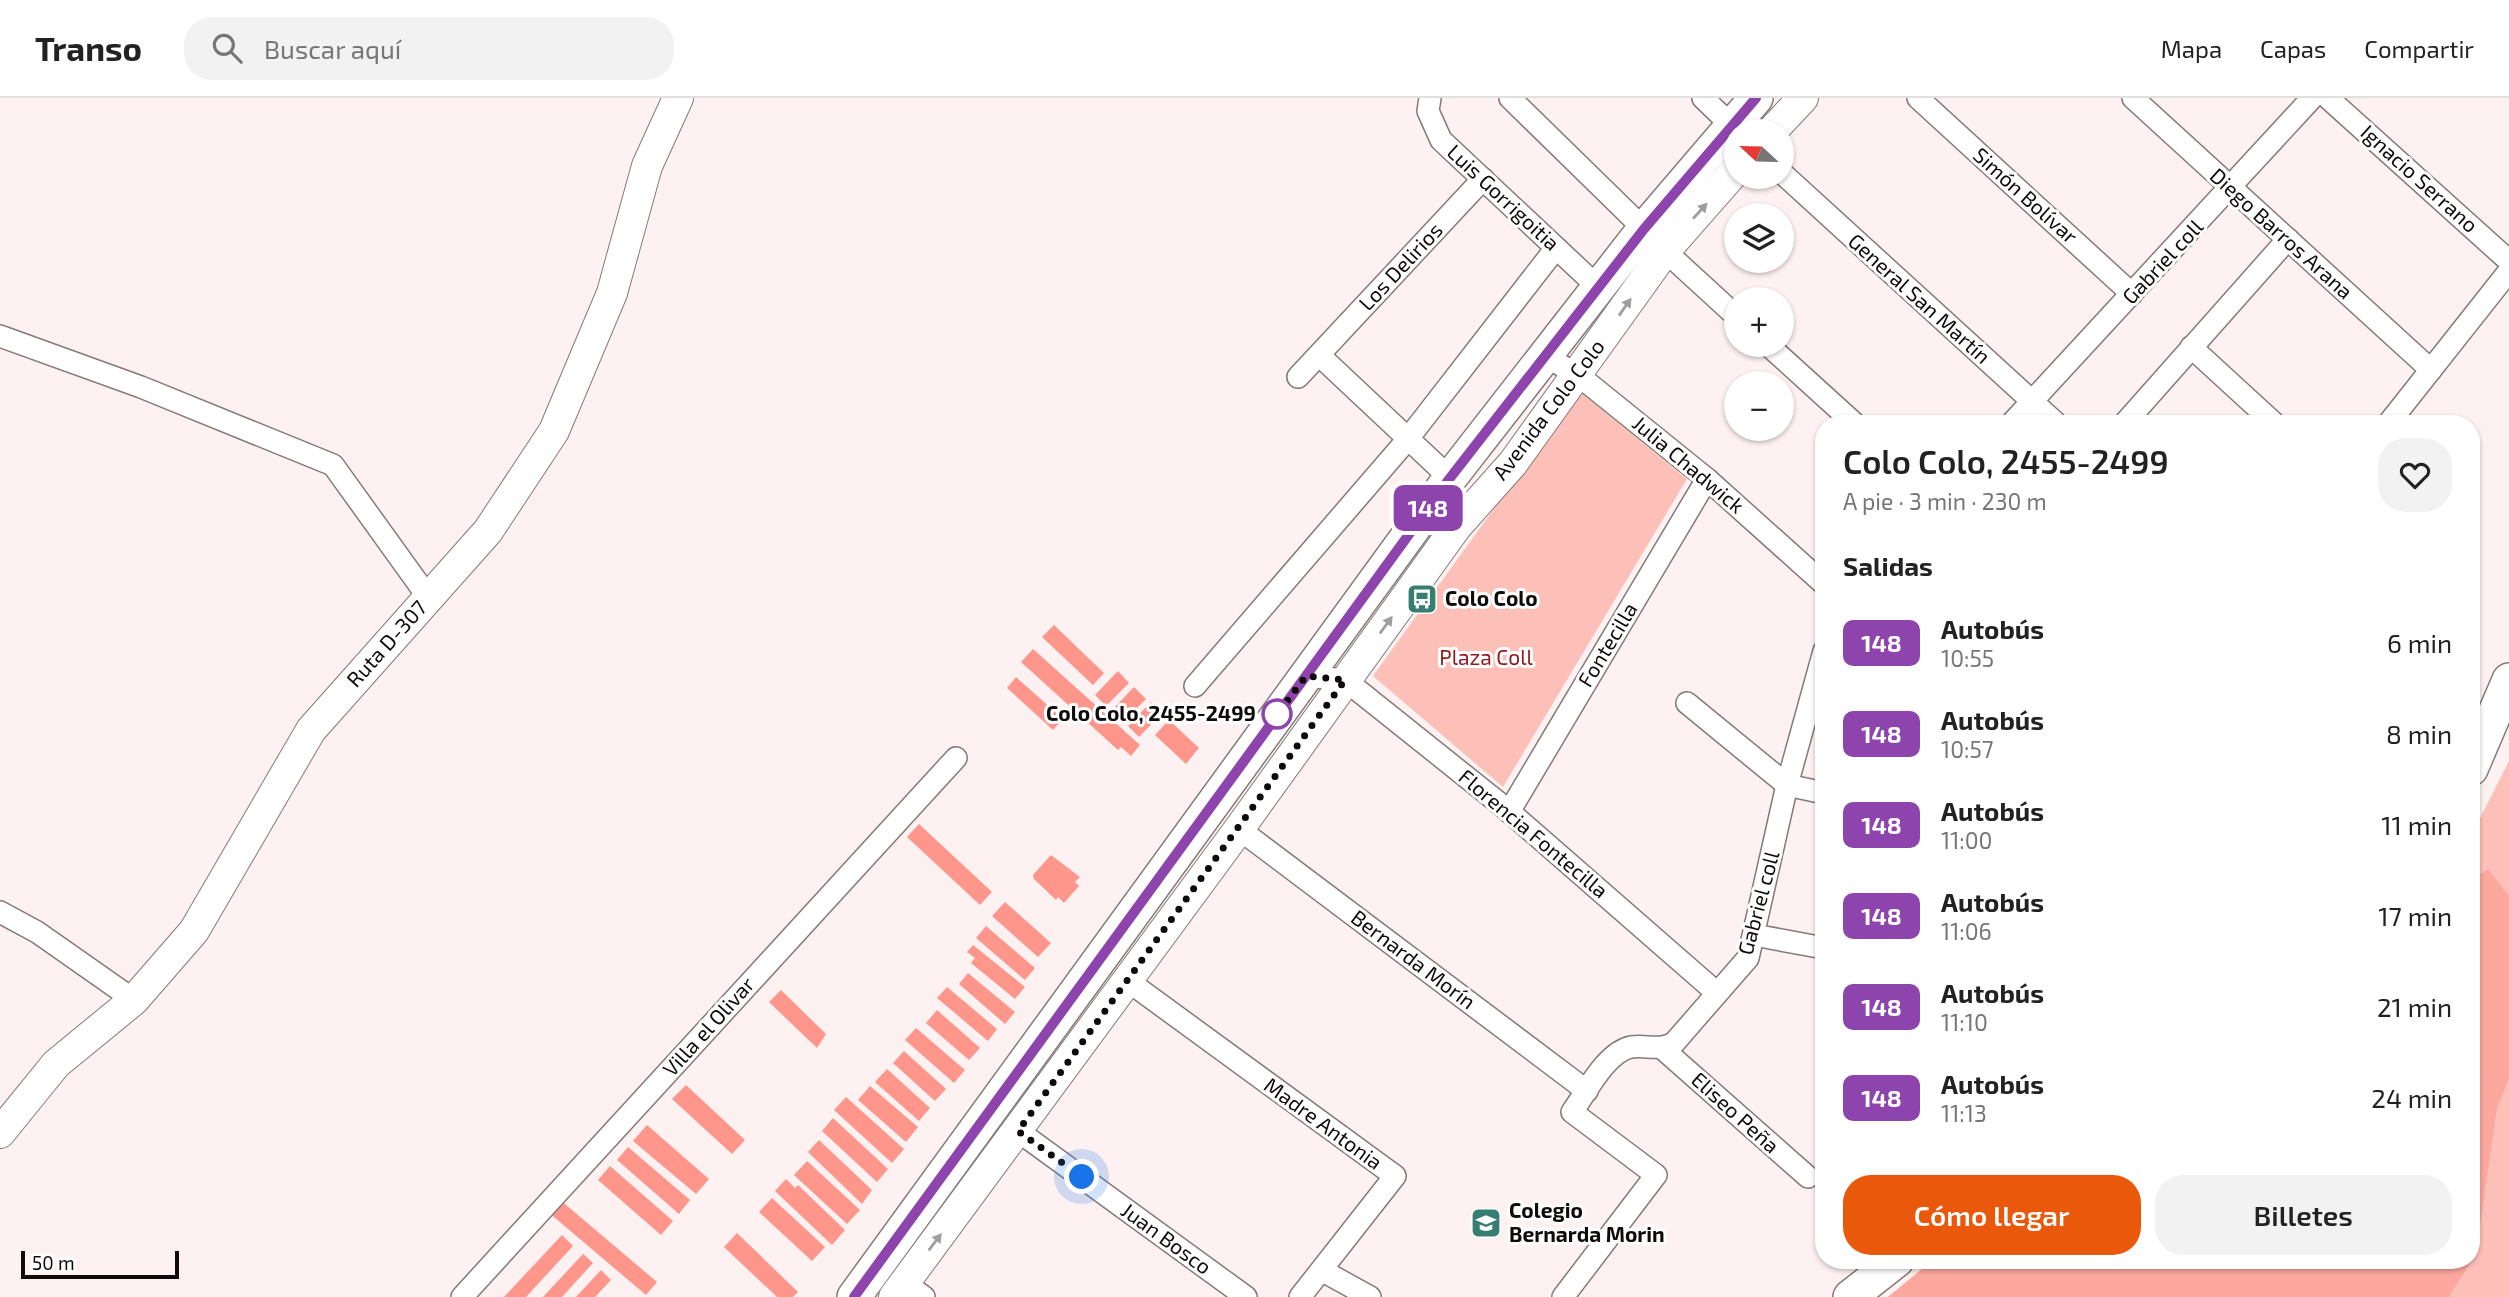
<!DOCTYPE html>
<html lang="es">
<head>
<meta charset="utf-8">
<style>
  :root { --surface:#fff; --page:#f2f2f2; --text:#222; --muted:#767676; --line:#e0e0e0; --accent:#ea580c }
  body { margin:0; font-family:"Exo 2",sans-serif; background:var(--page); color:var(--text); height:100vh; display:flex; flex-direction:column; font-size:26px; white-space:nowrap }
  * { box-sizing:border-box; margin:0 }
  p { font-size:23px; color:var(--muted) }
  .icon { flex:none; width:38px; height:38px; fill:none; stroke:currentColor; stroke-width:2; stroke-linecap:round; stroke-linejoin:round }
  .map { position:relative; flex:1; overflow:hidden }
  .drawer { position:absolute; left:1815px; top:317px; width:665px; height:854px; display:flex; flex-direction:column; background:var(--surface); border-radius:28px; box-shadow:0 2px 5px #0004 }
  .drawer>* { flex:none }
  .badge { padding:0 14px; border-radius:10px; font-size:24px; line-height:46px }
  .needle { width:46px; rotate:292deg }
  .controls { position:absolute; left:1724px; top:21px; display:grid; gap:14px }
  .controls a { display:grid; place-items:center; width:70px; height:70px; border-radius:50%; background:var(--surface); box-shadow:0 2px 5px #0004; font-size:35px }
  .scale { position:absolute; left:21px; bottom:18px; width:158px; box-sizing:border-box; padding-left:7px; border:4px solid #0f0b0b; border-top:0; font-size:19px; line-height:24px; white-space:nowrap; color:#0f0b0b; -webkit-text-stroke:5px #fff; paint-order:stroke }
  .you { position:absolute; width:35px; height:35px; margin:-18px; border:5px solid #fff; border-radius:50%; background:#1a73e8; box-shadow:0 0 0 10px #1a73e833 }
  .map>.badge { position:absolute; translate:-50% -50%; box-shadow:0 0 0 4px #fff }
  h2 { padding:0 28px; font-size:26px; line-height:63px }
  .round { display:grid; place-items:center; flex:none; width:74px; height:74px; border-radius:28px; background:var(--page) }
  .headline { display:flex; align-items:center; justify-content:space-between; height:119px; padding:0 28px }
  h1 { font-size:33px; font-weight:600; line-height:52px }
  .button { display:flex; gap:14px; margin-top:auto; padding:14px 28px }
  .button a { flex:1; height:80px; border-radius:28px; background:var(--accent); color:#fff; font-size:28px; font-weight:600; line-height:80px; text-align:center }
  .button a+a { background:var(--page); color:var(--text) }
  ul { padding:0; list-style:none }
  li { display:flex; align-items:center; gap:21px; height:91px; padding:0 28px }
  li div { flex:1 }
  li b { display:block; font-size:26px }
  li em { font-style:normal }
  li .badge { min-width:77px; font-weight:700; text-align:center }
  header { display:flex; align-items:center; gap:42px; box-sizing:border-box; height:98px; padding:0 35px; background:var(--surface); border-bottom:2px solid var(--line) }
  header strong { font-size:33px }
  nav { display:flex; gap:38px; margin-inline-start:auto; font-size:24px }
  .search { width:490px; height:63px; background:var(--page); display:flex; align-items:center; gap:18px; box-sizing:border-box; padding:0 24px; border-radius:28px; color:var(--muted); font-size:26px }
  .map>svg:first-child { display:block }
  .green { fill:#fdc0b9 }
  .forest { fill:#fca89f }
  .building { fill:#fe968c }
  .lines { fill:none; stroke-linecap:round; stroke-linejoin:round }
  .street-casing { stroke:#847a79; stroke-width:24 }
  .secondary-casing { stroke:#847a79; stroke-width:32 }
  .primary-casing { stroke:#847a79; stroke-width:36 }
  .street { stroke:#fff; stroke-width:21 }
  .secondary { stroke:#fff; stroke-width:30 }
  .primary { stroke:#fff; stroke-width:33 }
  .oneway { fill:#9f9d9d }
  .line-casing { stroke:#fff; stroke-width:16 }
  .line { stroke:#8e44ad; stroke-width:10 }
  .walk { stroke:#0f0b0b; stroke-width:7; stroke-dasharray:0 12.6 }
  .stop-dot { fill:#fff; stroke:#8e44ad; stroke-width:3.5 }
  .labels { text-anchor:middle; stroke-width:6; stroke-linejoin:round; paint-order:stroke }
  .street-label { font-size:21px; fill:#0f0b0b; stroke:#fff }
  .poi-label { font-size:21px; font-weight:bold; fill:#0f0b0b; stroke:#fff; text-anchor:start }
  .park-label { font-size:21px; fill:#92191b; stroke:#fff }
  .stop-label { font-size:21px; font-weight:bold; fill:#0f0b0b; stroke:#fff; text-anchor:end }
</style>
</head>
<body>
<header>
<strong>Transo</strong>
<div class="search"><svg class="icon" aria-label="search" viewBox="0 0 24 24"><circle cx="10" cy="10" r="6"/><path d="M15 15l6 6"/></svg>Buscar aquí</div>
<nav><a>Mapa</a><a>Capas</a><a>Compartir</a></nav>
</header>
<div class="map">
<svg width="2509" height="1199" viewBox="0 0 2509 1199">
  <rect width="100%" height="100%" fill="#fdf2f1"/>
  <g class="green">
    <path d="M1579,293L1687,381L1503,689L1373,578Z"/>
    <path d="M2509,663V1199H1888L1933,1162H2471V738Z"/>
  </g>
  <path class="forest" d="M2488,771L2509,798V980L2497,1010L2476,1156L2449,1199H1888L1933,1162H2471V783Z"/>
  <g class="building">
    <path d="M1054,527L1104,575L1093,587L1042,539Z"/>
    <path d="M1033,551L1140,647L1131,658L1121,649L1118,652L1021,564Z"/>
    <path d="M1118,573L1129,585L1106,608L1095,597Z"/>
    <path d="M1016,579L1063,621L1053,632L1007,590Z"/>
    <path d="M1134,589L1146,601L1123,624L1111,613Z"/>
    <path d="M1151,604L1162,615L1139,639L1128,628Z"/>
    <path d="M1169,622L1199,650L1186,666L1155,637Z"/>
    <path d="M919,726L992,794L980,807L907,739Z"/>
    <path d="M1051,757L1080,779L1075,784L1079,788L1064,805L1058,799L1056,802L1034,781L1033,777Z"/>
    <path d="M1005,804L1051,845L1038,859L992,818Z"/>
    <path d="M986,828L1035,870L1025,882L976,840Z"/>
    <path d="M973,847L1025,889L1015,901L971,865L975,860L967,854Z"/>
    <path d="M968,875L1015,914L1005,926L959,886Z"/>
    <path d="M947,889L997,931L988,943L937,900Z"/>
    <path d="M781,892L826,936L817,950L769,904Z"/>
    <path d="M937,912L980,950L969,962L926,925Z"/>
    <path d="M916,930L965,972L954,985L905,942Z"/>
    <path d="M904,953L946,991L935,1003L893,965Z"/>
    <path d="M887,971L930,1010L919,1023L875,984Z"/>
    <path d="M686,987L745,1042L732,1056L672,1001Z"/>
    <path d="M870,988L918,1029L906,1044L858,1002Z"/>
    <path d="M846,999L904,1051L892,1065L834,1012Z"/>
    <path d="M833,1020L888,1071L877,1084L822,1033Z"/>
    <path d="M647,1027L709,1081L696,1096L633,1043Z"/>
    <path d="M819,1042L872,1092L862,1106L808,1054Z"/>
    <path d="M628,1049L690,1102L679,1116L617,1062Z"/>
    <path d="M807,1063L860,1112L847,1126L794,1077Z"/>
    <path d="M610,1068L673,1123L661,1137L598,1082Z"/>
    <path d="M786,1081L795,1090L798,1087L845,1132L832,1147L775,1093Z"/>
    <path d="M772,1100L825,1149L812,1163L759,1114Z"/>
    <path d="M559,1101L657,1184L646,1197L548,1114Z"/>
    <path d="M737,1135L798,1194L793,1199H777L724,1149Z"/>
    <path d="M562,1137L573,1148L526,1199H504Z"/>
    <path d="M583,1156L593,1165L562,1199H543Z"/>
    <path d="M601,1172L611,1182L595,1199H576Z"/>
  </g>
  <g class="lines">
    <g class="street-casing">
      <g id="street">
        <path d="M1430,0L1428,13L1441,42L1599,190"/>
        <path d="M1510,0L1644,131"/>
        <path d="M1703,0L1732,28"/>
        <path d="M1918,0L2132,196"/>
        <path d="M2133,0L2431,272"/>
        <path d="M2328,0L2509,163"/>
        <path d="M1782,75L2057,326"/>
        <path d="M1665,153L1736,218"/>
        <path d="M0,238L141,289L333,367L428,499"/>
        <path d="M1768,247L1855,326"/>
        <path d="M2191,249L2275,326"/>
        <path d="M1319,257L1450,380"/>
        <path d="M1545,258L1578,277L1707,381L1824,486"/>
        <path d="M1298,279L1483,81"/>
        <path d="M2011,326L2312,0"/>
        <path d="M2124,326L2288,141"/>
        <path d="M2388,326L2509,173"/>
        <path d="M1306,578L1345,582L1504,709L1717,895"/>
        <path d="M1195,588L1407,342L1556,150"/>
        <path d="M1687,605L1787,687L1824,695"/>
        <path d="M1509,714L1707,381"/>
        <path d="M1239,731L1587,993"/>
        <path d="M0,814L37,834L134,902"/>
        <path d="M1754,837L1824,850"/>
        <path d="M1128,883L1395,1078L1300,1199"/>
        <path d="M1663,951L1808,1079"/>
        <path d="M1018,1033L1246,1199"/>
        <path d="M1323,1173L1370,1199"/>
        <path d="M905,1185L924,1199"/>
        <path d="M462,1199L956,660"/>
        <path d="M1563,1199L1656,1077L1572,1014C1586,995 1606,954 1631,949C1647,947 1659,953 1674,945L1748,860L1787,687L1824,553"/>
      </g>
    </g>
    <g class="secondary-casing">
      <g id="secondary">
        <path d="M1772,33L1803,0"/>
        <path d="M0,1035L56,966L134,902L194,833L311,632L488,433L554,333L612,195L647,68L678,0"/>
        <path d="M894,1199L1239,731L1457,428L1513,365L1665,153L1736,72"/>
      </g>
    </g>
    <g class="primary-casing">
      <g id="primary">
        <path d="M2471,671L2509,582"/>
        <path d="M854,1199L1450,380L1644,131L1756,0"/>
        <path d="M1850,1199L1897,1162"/>
      </g>
    </g>
    <use href="#street" class="street"/>
    <use href="#secondary" class="secondary"/>
    <use href="#primary" class="primary"/>
  </g>
  <defs><path id="oneway-solid" d="M-6-.8H1V-3.2L6.5 0L1 3.2V.8H-6Z" transform="scale(1.75)"/></defs>
  <g class="oneway">
    <use href="#oneway-solid" transform="translate(1700 113) rotate(-48)"/>
    <use href="#oneway-solid" transform="translate(1625 209) rotate(-55)"/>
    <use href="#oneway-solid" transform="translate(1386 527) rotate(-54)"/>
    <use href="#oneway-solid" transform="translate(935 1144) rotate(-53)"/>
  </g>
  <g class="lines">
    <g class="line-casing">
      <path id="line" d="M854,1199L1450,380L1644,131L1756,0"/>
    </g>
    <use href="#line" class="line"/>
    <path class="walk" d="M1082,1079L1018,1033L1345,582L1306,578L1275,619L1277,616"/>
  </g>
  <defs>
    <g id="bus-square" transform="scale(1.575)"><rect x="-9" y="-9" width="18" height="18" rx="4" fill="#377d72" stroke="#fff"/><path d="M-5-6H5V4H4V6H2V4H-2V6H-4V4H-5ZM-3.5-4V0h7V-4ZM-3.5 1.2v1.5H-2V1.2ZM2 1.2v1.5H3.5V1.2Z" fill="#fff"/></g>
    <g id="school-square" transform="scale(1.575)"><rect x="-9" y="-9" width="18" height="18" rx="4" fill="#377d72" stroke="#fff"/><path d="M0-5L7-2L0 1L-7-2ZM-4 1L0 2.5L4 1V4Q0 6-4 4Z" fill="#fff"/></g>
  </defs>
  <g fill-rule="evenodd">
    <use href="#bus-square" x="1422" y="501"/>
    <use href="#school-square" x="1486" y="1125"/>
  </g>
  <circle class="stop-dot" cx="1277" cy="616" r="14"/>
  <g class="labels">
    <g class="street-label">
      <text transform="translate(2419 81) rotate(42)" y="7">Ignacio Serrano</text>
      <text transform="translate(2025 98) rotate(42)" y="7">Simón Bolívar</text>
      <text transform="translate(1503 100) rotate(43)" y="7">Luis Gorrigoitia</text>
      <text transform="translate(2281 136) rotate(42)" y="7">Diego Barros Arana</text>
      <text transform="translate(2163 164) rotate(-47)" y="7">Gabriel coll</text>
      <text transform="translate(1401 169) rotate(-47)" y="7">Los Delirios</text>
      <text transform="translate(1919 201) rotate(42)" y="7">General San Martín</text>
      <text transform="translate(1549 312) rotate(-53)" y="7">Avenida Colo Colo</text>
      <text transform="translate(1688 367) rotate(40)" y="7">Julia Chadwick</text>
      <text transform="translate(387 546) rotate(-48)" y="7">Ruta D-307</text>
      <text transform="translate(1608 547) rotate(-59)" y="7">Fontecilla</text>
      <text transform="translate(1533 736) rotate(40)" y="7">Florencia Fontecilla</text>
      <text transform="translate(1759 805) rotate(-75)" y="7">Gabriel coll</text>
      <text transform="translate(1413 862) rotate(37)" y="7">Bernarda Morín</text>
      <text transform="translate(709 929) rotate(-48)" y="7">Villa el Olivar</text>
      <text transform="translate(1735 1015) rotate(42)" y="7">Eliseo Peña</text>
      <text transform="translate(1323 1026) rotate(36)" y="7">Madre Antonia</text>
      <text transform="translate(1166 1141) rotate(36)" y="7">Juan Bosco</text>
    </g>
    <g class="poi-label">
      <text x="1445" y="508">Colo Colo</text>
      <text x="1509" y="1120">Colegio<tspan x="1509" dy="24">Bernarda Morin</tspan></text>
    </g>
    <g class="park-label">
      <text x="1486" y="567">Plaza Coll</text>
    </g>
    <g class="stop-label">
      <text x="1256" y="623">Colo Colo, 2455-2499</text>
    </g>
  </g>
</svg>
<div class="controls">
<a><svg class="needle" viewBox="-14 -14 28 28"><path d="M0-13l5 13h-10z" fill="#e53935"/><path d="M0 13l5-13h-10z" fill="#767676"/></svg></a>
<a><svg class="icon" aria-label="layers" viewBox="0 0 24 24"><path d="M12 4l9 5-9 5-9-5zM3 14l9 5 9-5"/></svg></a>
<a>+</a>
<a>−</a>
</div>
<div class="scale">50 m</div>
<div class="you" style="left:1082px;top:1079px"></div>
<b class="badge" style="left:1428px;top:410px;background:#8e44ad;color:#fff">148</b>
<section class="drawer">
<div class="headline"><div><h1>Colo Colo, 2455-2499</h1><p>A pie · 3 min · 230 m</p></div><a class="round"><svg class="icon" aria-label="heart" viewBox="0 0 24 24"><path d="M12 20l-8-8c-3-5 5-10 8-4 3-6 11-1 8 4z"/></svg></a></div>
<h2>Salidas</h2>
<ul>
<li><span class="badge" style="background:#8e44ad;color:#fff">148</span><div><b>Autobús</b><p>10:55</p></div><em>6 min</em></li>
<li><span class="badge" style="background:#8e44ad;color:#fff">148</span><div><b>Autobús</b><p>10:57</p></div><em>8 min</em></li>
<li><span class="badge" style="background:#8e44ad;color:#fff">148</span><div><b>Autobús</b><p>11:00</p></div><em>11 min</em></li>
<li><span class="badge" style="background:#8e44ad;color:#fff">148</span><div><b>Autobús</b><p>11:06</p></div><em>17 min</em></li>
<li><span class="badge" style="background:#8e44ad;color:#fff">148</span><div><b>Autobús</b><p>11:10</p></div><em>21 min</em></li>
<li><span class="badge" style="background:#8e44ad;color:#fff">148</span><div><b>Autobús</b><p>11:13</p></div><em>24 min</em></li>
</ul>
<div class="button"><a>Cómo llegar</a><a>Billetes</a></div>
</section>
</div>
</body>
</html>
